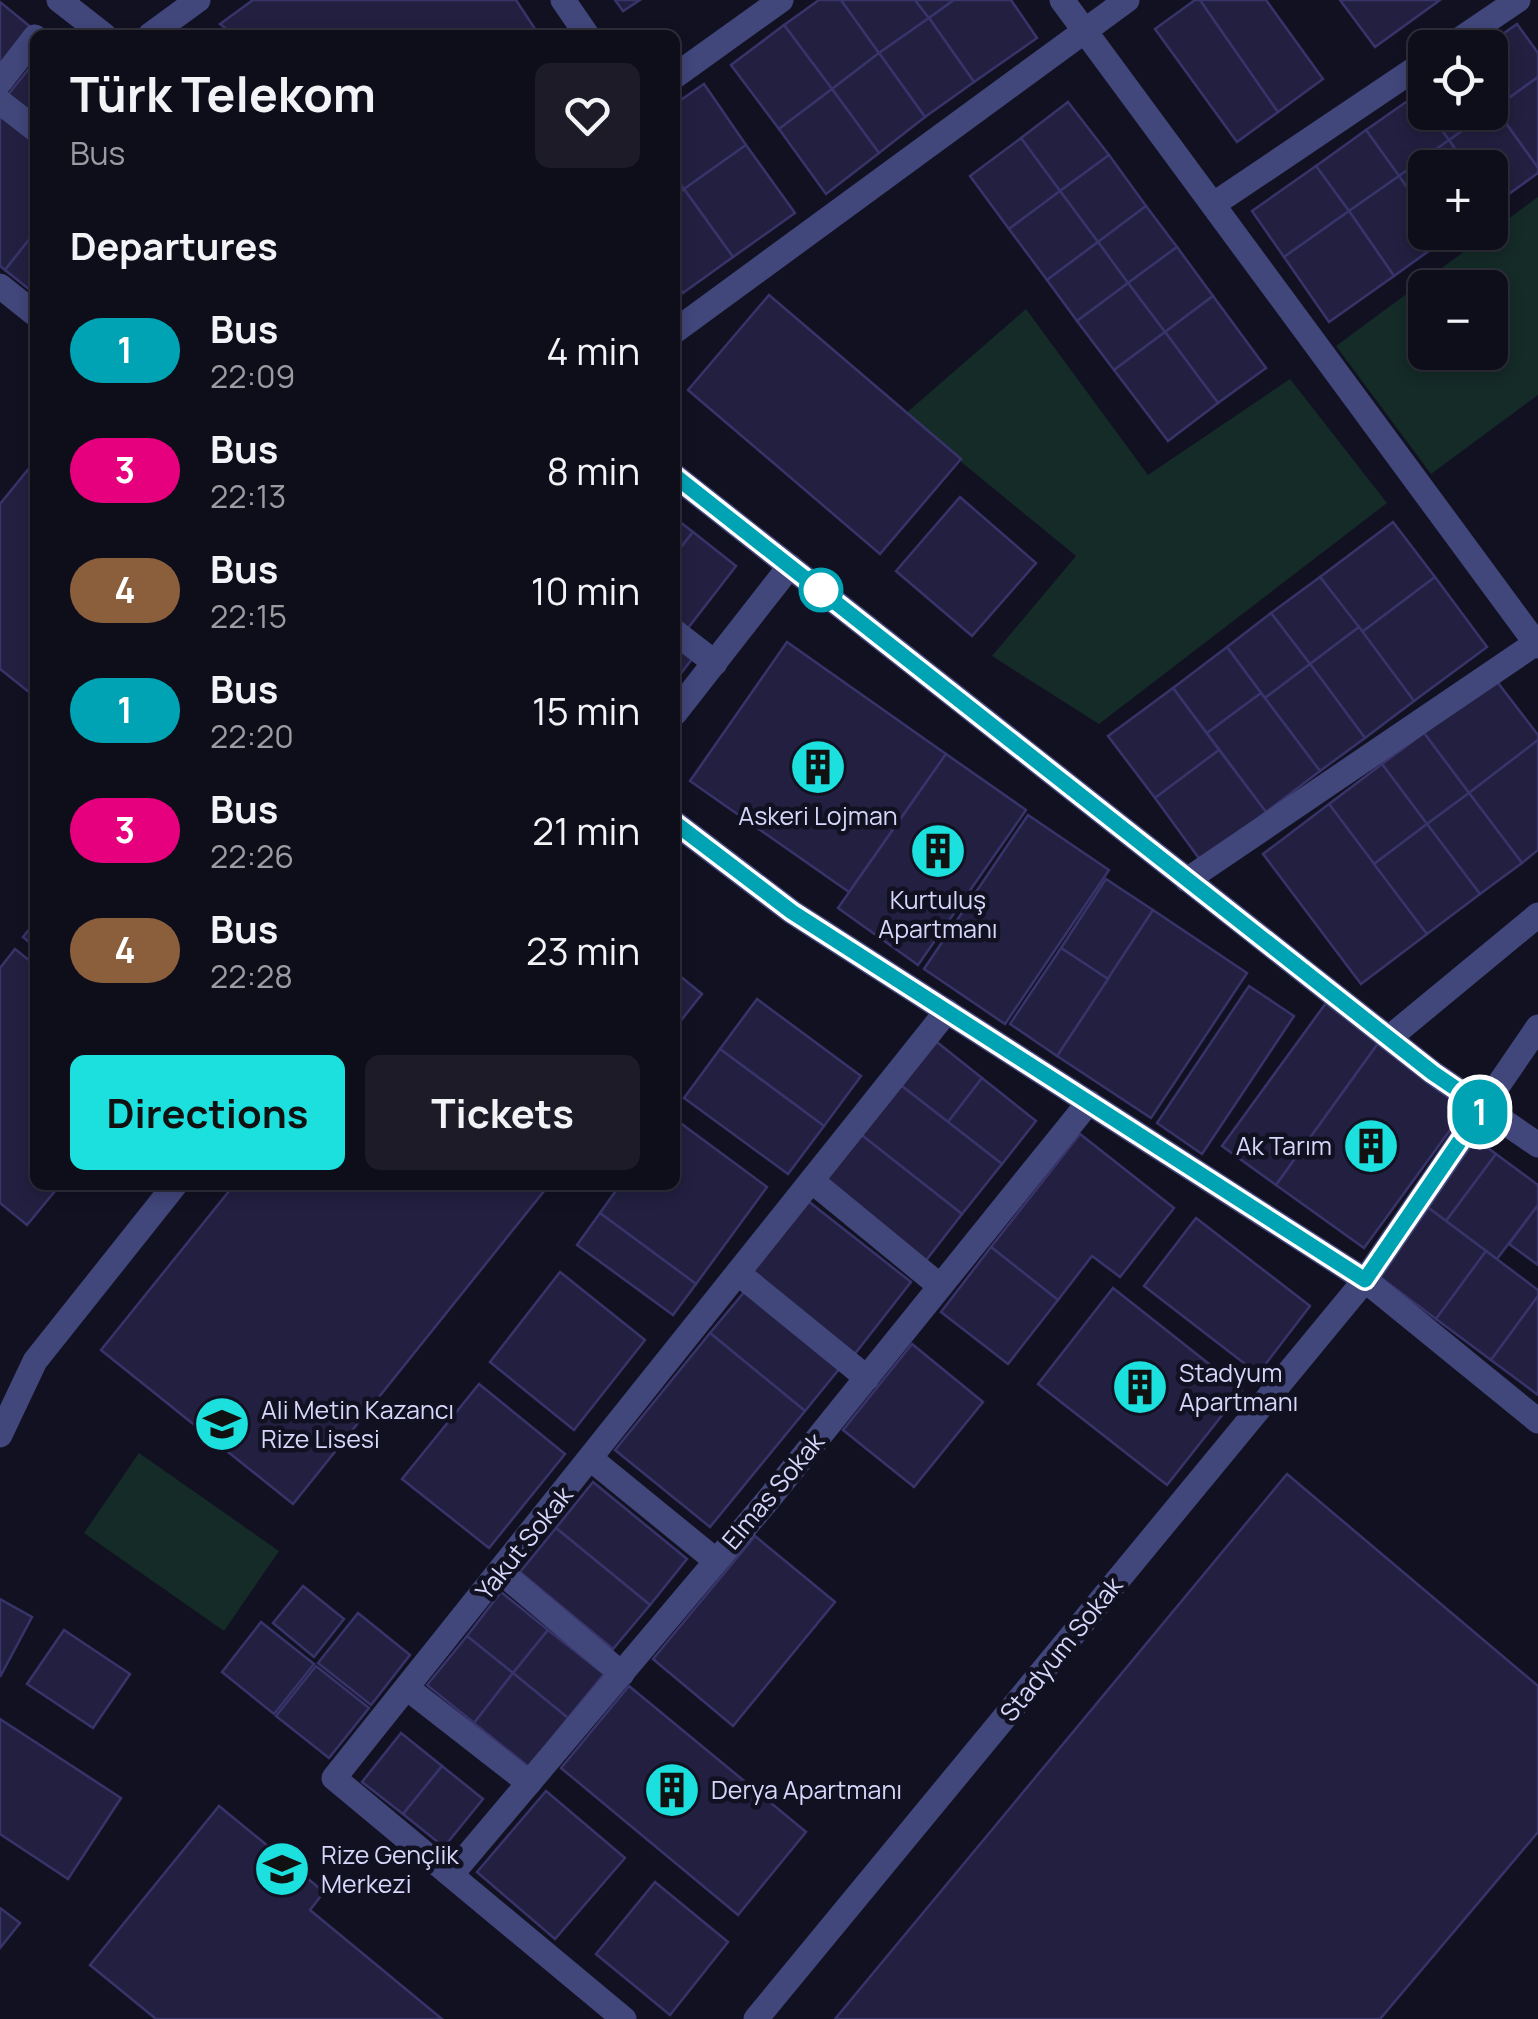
<!DOCTYPE html>
<html lang="en">
<head>
<meta charset="utf-8">
<style>
  :root { --surface:#0e0d1a; --page:#1c1b27; --text:#f1f3f6; --muted:#9b9ca2; --line:#2e2d39; --accent:#1ce0dd }
  body { margin:0; font-family:Manrope,sans-serif; background:var(--page); color:var(--text); height:100vh; display:flex; flex-direction:column; font-size:38px; white-space:nowrap }
  * { box-sizing:border-box; margin:0 }
  p { font-size:32px; color:var(--muted) }
  .icon { flex:none; width:55px; height:55px; fill:none; stroke:currentColor; stroke-width:2; stroke-linecap:round; stroke-linejoin:round }
  .map { position:relative; flex:1; overflow:hidden }
  .details { position:absolute; left:30px; top:30px; width:650px; height:1160px; display:flex; flex-direction:column; background:var(--surface); border-radius:15px; box-shadow:0 5px 15px #0003,0 0 0 2px var(--line) }
  .details>* { flex:none }
  .badge { padding:0 20px; border-radius:32px; font-size:35px; line-height:65px }
  .controls { position:absolute; left:1408px; top:30px; display:grid; gap:20px }
  .controls a { display:grid; place-items:center; width:100px; height:100px; border-radius:15px; background:var(--surface); box-shadow:0 5px 15px #0003,0 0 0 2px var(--line); font-size:50px }
  .map>.badge { position:absolute; translate:-50% -50%; box-shadow:0 0 0 5px #fff }
  h2 { padding:0 40px; font-size:38px; line-height:90px }
  .round { display:grid; place-items:center; flex:none; width:105px; height:105px; border-radius:15px; background:var(--page) }
  .summary { display:flex; align-items:center; justify-content:space-between; height:170px; padding:0 40px }
  h1 { font-size:48px; font-weight:700; line-height:75px }
  .button { display:flex; gap:20px; margin-top:auto; padding:20px 40px }
  .button a { flex:1; height:115px; border-radius:15px; background:var(--accent); color:#111; font-size:40px; font-weight:700; line-height:115px; text-align:center }
  .button a+a { background:var(--page); color:var(--text) }
  ul { padding:0; list-style:none }
  li { display:flex; align-items:center; gap:30px; height:120px; padding:0 40px }
  li div { flex:1 }
  li b { display:block; font-size:38px }
  li em { font-style:normal }
  li .badge { min-width:110px; font-weight:700; text-align:center }
  .map>svg:first-child { display:block }
  .green { fill:#142b28; fill-rule:evenodd }
  .building { fill:#221f40; stroke:#38346a; stroke-width:2.5 }
  .lines { fill:none; stroke-linecap:round; stroke-linejoin:round }
  .minor { stroke:#41467b; stroke-width:25 }
  .line-casing { stroke:#fff; stroke-width:22 }
  .line { stroke:#00a3b4; stroke-width:15 }
  .stop-dot { fill:#fff; stroke:#00a3b4; stroke-width:5 }
  .labels { text-anchor:middle; stroke-width:9; stroke-linejoin:round; paint-order:stroke }
  .poi-label { font-size:25px; fill:#d6d7fa; stroke:#121122; text-anchor:start }
  .street-label { font-size:25px; fill:#d6d7fa; stroke:#121122 }
</style>
</head>
<body>
<div class="map">
<svg width="1538" height="2019" viewBox="0 0 1538 2019">
  <rect width="100%" height="100%" fill="#121122"/>
  <g class="green">
    <path d="M1538,197V395L1431,474L1336,346ZM1425,288H1490V352H1425Z"/>
    <path d="M1026,309L1148,475L1290,379L1387,503L1099,724L992,656L1076,556L904,415Z"/>
    <path d="M139,1453L279,1551L224,1631L84,1533Z"/>
  </g>
  <g class="building">
    <path d="M253,0H516L539,35H234L220,24Z"/>
    <path d="M615,0H640L623,11Z"/>
    <path d="M819,0H841L879,53L832,89L784,25Z"/>
    <path d="M841,0H915L929,18L879,53Z"/>
    <path d="M915,0H954L929,18Z"/>
    <path d="M954,0H1011L1037,38L974,82L929,18Z"/>
    <path d="M1195,0H1200L1278,112L1237,142L1155,29Z"/>
    <path d="M1200,0H1266L1323,79L1278,112Z"/>
    <path d="M1340,0H1440L1375,47Z"/>
    <path d="M0,2L33,29L0,69Z"/>
    <path d="M929,18L974,82L925,117L879,53Z"/>
    <path d="M1517,24L1538,53V77L1495,108L1490,101V48H1483Z"/>
    <path d="M784,25L832,89L779,129L731,65Z"/>
    <path d="M879,53L925,117L879,153L832,89Z"/>
    <path d="M35,61V118L7,96Z"/>
    <path d="M1538,77V168L1495,108Z"/>
    <path d="M704,84L746,145L684,189L675,176V104Z"/>
    <path d="M832,89L879,153L826,194L779,129Z"/>
    <path d="M1416,95L1425,112H1429L1449,140L1399,176L1366,130Z"/>
    <path d="M1068,102L1109,155L1060,191L1021,138Z"/>
    <path d="M0,108L35,136V232L5,270L0,266Z"/>
    <path d="M1495,108L1538,168V173L1495,204L1490,198V168H1468L1449,140Z"/>
    <path d="M1429,112H1488L1449,140Z"/>
    <path d="M1366,130L1399,176L1349,211L1316,166Z"/>
    <path d="M1021,138L1060,191L1009,229L970,176Z"/>
    <path d="M1449,140L1468,168H1425V213L1399,176Z"/>
    <path d="M746,145L795,213L733,257L684,189Z"/>
    <path d="M1109,155L1146,206L1098,242L1060,191Z"/>
    <path d="M1316,166L1349,211L1284,257L1252,211Z"/>
    <path d="M1399,176L1425,213V232H1439L1444,240L1394,276L1349,211Z"/>
    <path d="M684,189L733,257L683,293L675,281V196Z"/>
    <path d="M1060,191L1098,242L1047,280L1009,229Z"/>
    <path d="M1146,206L1177,247L1128,283L1098,242Z"/>
    <path d="M1349,211L1394,276L1329,322L1284,257Z"/>
    <path d="M35,232V294L5,270Z"/>
    <path d="M1098,242L1128,283L1077,321L1047,280Z"/>
    <path d="M1177,247L1213,296L1165,332L1128,283Z"/>
    <path d="M1128,283L1165,332L1114,370L1077,321Z"/>
    <path d="M769,295L961,459L880,554L688,390Z"/>
    <path d="M1213,296L1266,368L1218,403L1165,332Z"/>
    <path d="M1165,332L1218,403L1168,441L1114,370Z"/>
    <path d="M35,461V697L0,669V504Z"/>
    <path d="M960,497L1036,563L972,636L896,571Z"/>
    <path d="M675,518L693,532L675,555Z"/>
    <path d="M1393,522L1435,577L1362,632L1320,577Z"/>
    <path d="M693,532L736,566L685,632L675,624V555Z"/>
    <path d="M1320,577L1359,627L1310,664L1271,613Z"/>
    <path d="M1435,577L1487,647L1414,701L1362,632Z"/>
    <path d="M1271,613L1310,664L1265,698L1227,647Z"/>
    <path d="M1359,627L1414,701L1365,738L1310,664Z"/>
    <path d="M787,642L946,754L849,892L690,781Z"/>
    <path d="M675,645L692,659L675,681Z"/>
    <path d="M1227,647L1261,693L1207,733L1173,688Z"/>
    <path d="M1310,664L1365,738L1320,771L1265,698Z"/>
    <path d="M1495,679L1538,735V740L1469,793L1424,733Z"/>
    <path d="M1173,688L1219,750L1155,798L1108,736Z"/>
    <path d="M1261,693L1320,771L1266,812L1207,733Z"/>
    <path d="M1424,733L1469,793L1427,824L1382,764Z"/>
    <path d="M1538,740V850L1522,863L1469,793Z"/>
    <path d="M1219,750L1266,812L1201,861L1155,798Z"/>
    <path d="M946,754L1026,810L918,965L838,908Z"/>
    <path d="M1382,764L1427,824L1374,864L1329,804Z"/>
    <path d="M1469,793L1522,863L1480,894L1427,824Z"/>
    <path d="M1329,804L1427,934L1361,984L1263,854Z"/>
    <path d="M1028,815L1109,870L1005,1024L924,969Z"/>
    <path d="M1427,824L1480,894L1427,934L1374,864Z"/>
    <path d="M1106,879L1153,910L1108,979L1061,948Z"/>
    <path d="M1153,910L1247,973L1151,1118L1057,1056Z"/>
    <path d="M35,922V947L23,937Z"/>
    <path d="M1061,948L1108,979L1057,1056L1010,1024Z"/>
    <path d="M15,949L35,965V1185H60L27,1225L0,1203V968Z"/>
    <path d="M675,972L702,994L675,1028Z"/>
    <path d="M1249,986L1294,1016L1202,1154L1157,1123Z"/>
    <path d="M757,999L861,1076L824,1126L720,1049Z"/>
    <path d="M1326,1003L1379,1042L1276,1185L1222,1146Z"/>
    <path d="M933,1039L982,1078L948,1122L898,1083Z"/>
    <path d="M1379,1042L1467,1107L1364,1248L1276,1185Z"/>
    <path d="M720,1049L824,1126L788,1174L684,1098Z"/>
    <path d="M982,1078L1036,1121L1002,1164L948,1122Z"/>
    <path d="M898,1083L1002,1164L962,1214L859,1133Z"/>
    <path d="M675,1119L767,1187L696,1284L600,1213L620,1185H675Z"/>
    <path d="M859,1133L962,1214L924,1263L821,1181Z"/>
    <path d="M1080,1134L1174,1208L1120,1277L1092,1256L1058,1300L991,1247Z"/>
    <path d="M1476,1139L1496,1154L1446,1221L1426,1206Z"/>
    <path d="M1496,1154L1538,1185V1205L1497,1259L1446,1221Z"/>
    <path d="M234,1185H549L293,1504L101,1350Z"/>
    <path d="M808,1201L911,1282L854,1355L750,1274Z"/>
    <path d="M1538,1205V1265L1509,1244Z"/>
    <path d="M1426,1206L1486,1251L1436,1319L1376,1274Z"/>
    <path d="M600,1213L696,1284L673,1315L577,1245Z"/>
    <path d="M1196,1218L1310,1306L1258,1374L1144,1286Z"/>
    <path d="M991,1247L1058,1300L1008,1364L941,1312Z"/>
    <path d="M1486,1251L1538,1290V1296L1491,1360L1436,1319Z"/>
    <path d="M560,1272L645,1340L574,1430L490,1362Z"/>
    <path d="M1113,1288L1242,1390L1167,1485L1038,1384Z"/>
    <path d="M745,1291L840,1368L805,1411L710,1333Z"/>
    <path d="M1538,1296V1395L1491,1360Z"/>
    <path d="M710,1333L805,1411L710,1527L615,1450Z"/>
    <path d="M912,1344L983,1402L914,1487L843,1430Z"/>
    <path d="M479,1384L565,1454L489,1548L402,1479Z"/>
    <path d="M1287,1474L1538,1686V1832L1380,2019H835Z"/>
    <path d="M593,1482L687,1559L650,1605L556,1528Z"/>
    <path d="M556,1528L650,1605L613,1649L520,1572Z"/>
    <path d="M755,1536L835,1602L733,1726L653,1659Z"/>
    <path d="M303,1586L344,1619L314,1657L273,1623Z"/>
    <path d="M501,1592L548,1630L513,1673L467,1636Z"/>
    <path d="M0,1599L32,1617L0,1677Z"/>
    <path d="M358,1613L410,1655L371,1705L318,1663Z"/>
    <path d="M261,1622L314,1664L274,1714L222,1672Z"/>
    <path d="M64,1630L130,1674L93,1728L27,1684Z"/>
    <path d="M548,1630L604,1674L568,1718L513,1673Z"/>
    <path d="M467,1636L513,1673L474,1723L427,1685Z"/>
    <path d="M316,1666L369,1708L329,1758L276,1716Z"/>
    <path d="M513,1673L568,1718L529,1767L474,1723Z"/>
    <path d="M629,1686L806,1832L738,1915L561,1768Z"/>
    <path d="M0,1719L121,1798L68,1879L0,1834Z"/>
    <path d="M401,1733L442,1766L403,1814L362,1782Z"/>
    <path d="M442,1766L483,1799L444,1847L403,1814Z"/>
    <path d="M546,1791L625,1858L555,1939L477,1872Z"/>
    <path d="M219,1806L324,1892L310,1910L442,2019H156L90,1965Z"/>
    <path d="M655,1882L728,1942L670,2015L596,1954Z"/>
    <path d="M0,1908L20,1923L0,1948Z"/>
  </g>
  <g class="lines">
    <g class="minor">
      <path d="M59,0L104,35"/>
      <path d="M563,0L587,35"/>
      <path d="M1062,0L1538,646"/>
      <path d="M150,35L198,0"/>
      <path d="M1447,48L1518,0"/>
      <path d="M675,76L781,0"/>
      <path d="M0,82L35,37"/>
      <path d="M0,102L35,129"/>
      <path d="M1214,204L1425,62"/>
      <path d="M0,286L35,314"/>
      <path d="M675,331L1127,0"/>
      <path d="M675,476L1433,1073L1538,1145"/>
      <path d="M675,632L715,663"/>
      <path d="M675,713L790,566"/>
      <path d="M675,823L792,912L1365,1280L1538,1421"/>
      <path d="M1187,880L1536,643"/>
      <path d="M1389,1038L1538,915"/>
      <path d="M812,1181L940,1286"/>
      <path d="M738,1273L867,1378"/>
      <path d="M0,1435L35,1361L175,1185"/>
      <path d="M591,1459L715,1560"/>
      <path d="M501,1572L622,1674"/>
      <path d="M407,1688L529,1783"/>
      <path d="M451,1875L768,1500L1089,1102"/>
      <path d="M624,2019L334,1778L947,1011"/>
      <path d="M756,2019L1365,1280L1538,1027"/>
    </g>
  </g>
  <g class="lines">
    <g class="line-casing">
      <path id="line" d="M675,476L1433,1073L1483,1107L1365,1280L792,912L675,823"/>
    </g>
    <use href="#line" class="line"/>
  </g>
  <defs>
    <g id="building-disc" transform="scale(2.875)"><circle r="9.5" fill="#1ce0dd" stroke="#121122"/><path d="M-4-6H4V6H1V3H-1V6H-4ZM-2.5-4.3h1.7v1.8h-1.7ZM.8-4.3h1.7v1.8H.8ZM-2.5-1h1.7V.8h-1.7ZM.8-1h1.7V.8H.8Z" fill="#111"/></g>
    <g id="school-disc" transform="scale(2.875)"><circle r="9.5" fill="#1ce0dd" stroke="#121122"/><path d="M0-5L7-2L0 1L-7-2ZM-4 1L0 2.5L4 1V4Q0 6-4 4Z" fill="#111"/></g>
  </defs>
  <g fill-rule="evenodd">
    <use href="#building-disc" x="818" y="767"/>
    <use href="#building-disc" x="938" y="851"/>
    <use href="#building-disc" x="1371" y="1146"/>
    <use href="#building-disc" x="1140" y="1387"/>
    <use href="#school-disc" x="222" y="1424"/>
    <use href="#building-disc" x="672" y="1790"/>
    <use href="#school-disc" x="282" y="1869"/>
  </g>
  <circle class="stop-dot" cx="821" cy="590" r="20"/>
  <g class="labels">
    <g class="poi-label">
      <text x="818" y="825" text-anchor="middle">Askeri Lojman</text>
      <text x="938" y="909" text-anchor="middle">Kurtuluş<tspan x="938" dy="29">Apartmanı</tspan></text>
      <text x="1332" y="1155" text-anchor="end">Ak Tarım</text>
      <text x="1179" y="1382">Stadyum<tspan x="1179" dy="29">Apartmanı</tspan></text>
      <text x="261" y="1419">Ali Metin Kazancı<tspan x="261" dy="29">Rize Lisesi</tspan></text>
      <text x="711" y="1799">Derya Apartmanı</text>
      <text x="321" y="1864">Rize Gençlik<tspan x="321" dy="29">Merkezi</tspan></text>
    </g>
    <g class="street-label">
      <text transform="translate(773 1491) rotate(-50)" y="9">Elmas Sokak</text>
      <text transform="translate(524 1543) rotate(-51)" y="9">Yakut Sokak</text>
      <text transform="translate(1061 1649) rotate(-51)" y="9">Stadyum Sokak</text>
    </g>
  </g>
</svg>
<div class="controls">
<a><svg class="icon" aria-label="locate" viewBox="0 0 24 24"><circle cx="12" cy="12" r="6"/><path d="M12 2v4M12 18v4M2 12h4M18 12h4"/></svg></a>
<a>+</a>
<a>−</a>
</div>
<b class="badge" style="left:1480px;top:1112px;background:#00a3b4;color:#fff">1</b>
<section class="details">
<div class="summary"><div><h1>Türk Telekom</h1><p>Bus</p></div><a class="round"><svg class="icon" aria-label="heart" viewBox="0 0 24 24"><path d="M12 20l-8-8c-3-5 5-10 8-4 3-6 11-1 8 4z"/></svg></a></div>
<h2>Departures</h2>
<ul>
<li><span class="badge" style="background:#00a3b4;color:#fff">1</span><div><b>Bus</b><p>22:09</p></div><em>4 min</em></li>
<li><span class="badge" style="background:#e6007e;color:#fff">3</span><div><b>Bus</b><p>22:13</p></div><em>8 min</em></li>
<li><span class="badge" style="background:#8b5e3c;color:#fff">4</span><div><b>Bus</b><p>22:15</p></div><em>10 min</em></li>
<li><span class="badge" style="background:#00a3b4;color:#fff">1</span><div><b>Bus</b><p>22:20</p></div><em>15 min</em></li>
<li><span class="badge" style="background:#e6007e;color:#fff">3</span><div><b>Bus</b><p>22:26</p></div><em>21 min</em></li>
<li><span class="badge" style="background:#8b5e3c;color:#fff">4</span><div><b>Bus</b><p>22:28</p></div><em>23 min</em></li>
</ul>
<div class="button"><a>Directions</a><a>Tickets</a></div>
</section>
</div>
</body>
</html>
